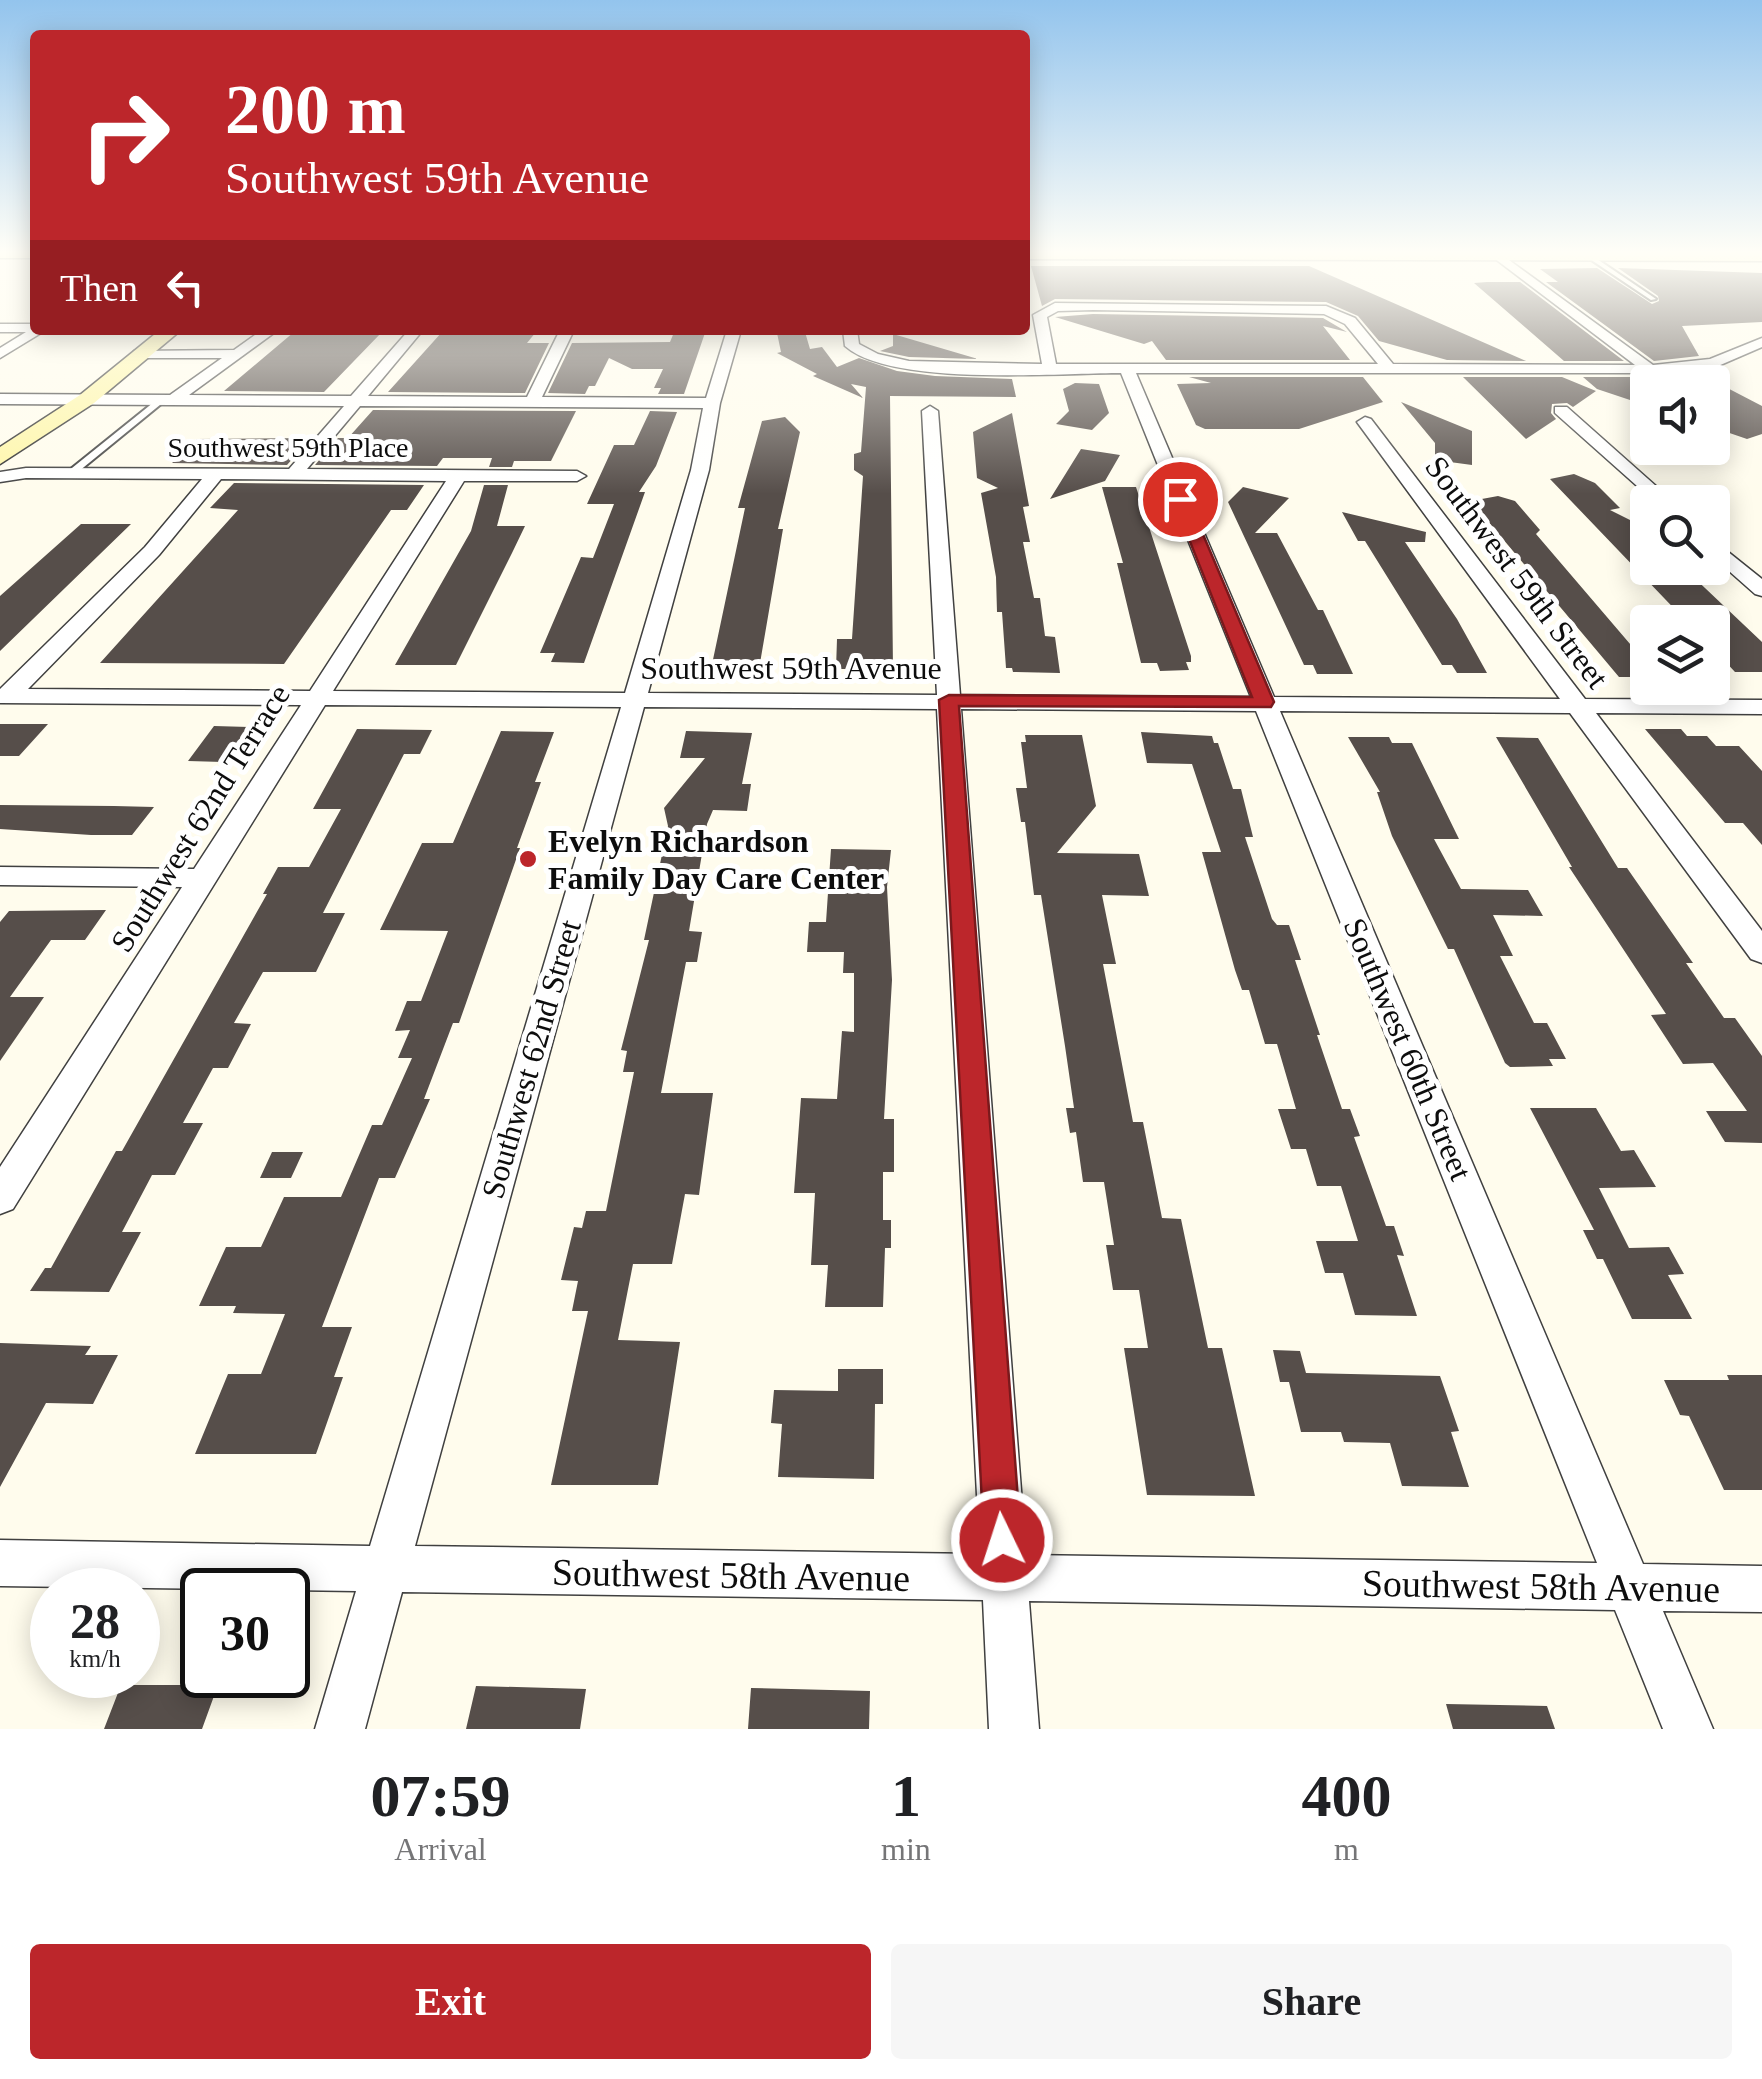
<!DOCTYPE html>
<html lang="en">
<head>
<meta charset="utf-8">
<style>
	:root { --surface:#fff; --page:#f6f6f6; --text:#202124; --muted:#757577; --accent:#bc262b }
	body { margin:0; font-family:Georgia,serif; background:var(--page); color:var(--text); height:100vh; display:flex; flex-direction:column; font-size:38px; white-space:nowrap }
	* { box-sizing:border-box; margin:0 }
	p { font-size:32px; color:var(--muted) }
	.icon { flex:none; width:55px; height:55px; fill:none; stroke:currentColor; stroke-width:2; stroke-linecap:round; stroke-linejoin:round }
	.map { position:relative; height:1729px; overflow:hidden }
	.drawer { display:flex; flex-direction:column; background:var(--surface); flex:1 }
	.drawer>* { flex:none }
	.banner { position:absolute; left:30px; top:30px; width:1000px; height:305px; border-radius:10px; box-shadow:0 5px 25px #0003; background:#bc262b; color:#fff; overflow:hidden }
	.tools { position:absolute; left:1630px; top:365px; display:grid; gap:20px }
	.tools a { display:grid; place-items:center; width:100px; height:100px; border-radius:10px; background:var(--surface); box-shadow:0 5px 25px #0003; font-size:50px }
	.speed { position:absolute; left:30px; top:1568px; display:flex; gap:20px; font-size:50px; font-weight:700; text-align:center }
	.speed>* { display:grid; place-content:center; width:130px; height:130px; border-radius:50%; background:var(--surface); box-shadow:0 5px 25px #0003; line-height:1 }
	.speed small { font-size:25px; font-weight:400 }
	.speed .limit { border:5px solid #111; border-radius:15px; background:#fff; color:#111 }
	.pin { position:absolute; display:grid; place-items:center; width:85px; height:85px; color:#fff; margin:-42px; border:5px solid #fff; border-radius:50%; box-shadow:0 2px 10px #0007 }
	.me { position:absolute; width:110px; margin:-55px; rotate:356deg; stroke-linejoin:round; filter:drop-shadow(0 0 8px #0008) }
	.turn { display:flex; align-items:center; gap:35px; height:210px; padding:0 30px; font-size:45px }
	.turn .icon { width:130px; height:130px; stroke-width:2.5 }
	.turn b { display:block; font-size:70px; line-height:85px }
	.then { display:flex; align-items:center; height:95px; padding:0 30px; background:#0003; gap:20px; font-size:38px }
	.eta { display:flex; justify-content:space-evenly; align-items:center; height:170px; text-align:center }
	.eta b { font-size:60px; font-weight:700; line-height:70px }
	.primary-button { display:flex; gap:20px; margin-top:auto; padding:20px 30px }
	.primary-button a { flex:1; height:115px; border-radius:10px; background:var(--accent); color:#fff; font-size:40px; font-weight:700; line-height:115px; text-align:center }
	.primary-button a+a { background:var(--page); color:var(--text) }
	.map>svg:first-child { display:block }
	.building { fill:#564e4a }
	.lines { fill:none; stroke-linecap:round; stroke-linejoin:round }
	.lane-casing { stroke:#404040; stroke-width:4 }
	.street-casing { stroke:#404040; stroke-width:3 }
	.secondary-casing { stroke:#2f2f2f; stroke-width:3 }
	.lane { fill:#fff; fill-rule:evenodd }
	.street { fill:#fff; fill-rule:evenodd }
	.secondary { fill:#fef6a9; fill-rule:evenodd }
	.route { fill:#bc262b; stroke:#7a191c; stroke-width:2.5 }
	.poi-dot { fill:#bc262b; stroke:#fff; stroke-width:4 }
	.labels { text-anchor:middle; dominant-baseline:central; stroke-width:10; stroke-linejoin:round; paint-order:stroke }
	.far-street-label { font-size:28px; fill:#0d0d0d; stroke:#fff }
	.street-label { font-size:32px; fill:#0d0d0d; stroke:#fff }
	.poi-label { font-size:32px; font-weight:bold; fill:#0d0d0d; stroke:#fff; text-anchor:start }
	.near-street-label { font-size:38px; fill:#0d0d0d; stroke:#fff }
</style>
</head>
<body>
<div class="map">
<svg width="1762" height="1729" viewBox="0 0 1762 1729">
	<rect width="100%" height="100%" fill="#fffced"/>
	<path class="building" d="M1031,266H1309L1526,361L1447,360L1379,341L1358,316L1326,302L1055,299L1042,306Z
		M1597,268L1652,304L1659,301L1658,296L1618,268L1762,273V322L1682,326L1699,356L1654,361L1546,282H1558L1540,269Z
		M1487,282H1520L1624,361H1564L1474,283Z
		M1093,314L1323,318L1347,332L1323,326L1350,360H1166L1152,341L1144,344L1055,317Z
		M675,330H706L684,394H658L661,388H654L663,369H632L609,358L595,386H589L585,394L548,393L572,343L670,342Z
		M294,332H382L324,392L224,391Z
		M442,332H536L527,343H549L525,393L388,392Z
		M805,332L810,349L822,347L837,367L859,358L897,371L935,376L1012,379L1016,397L890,396L893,669H836L837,639H852L863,476L854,470V454L861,452L866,387L851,384L863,398L813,376L817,374L777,353L781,352L777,333Z
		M893,334L978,359L909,357L880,351L893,346Z
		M1707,371L1712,380L1762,406V434L1747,439L1712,427V382H1648V406L1597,389L1583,377H1660Z
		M1189,377H1363L1383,402L1299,429H1205L1196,425L1177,384L1211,383Z
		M1463,377H1562L1596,391L1573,407L1567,403L1552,404L1551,413L1556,419L1526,439Z
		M1075,383L1099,384L1109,413L1092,430L1056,424L1069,411L1063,389Z
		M1401,402L1472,431V465L1435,460V443Z
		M373,410L576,411L551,461H514L512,467H489L492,458H443L437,466L315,465L338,438H348Z
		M650,411L677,412L656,466L639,492H645L584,663L551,662L555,653H540L581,557L593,558L614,504H587L614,445H634Z
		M1012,413L1029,506L1023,507L1030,542H1023L1034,598H1040L1045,636L1055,637L1060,673L1013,672L1012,668H1006L1002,612H997L996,577L981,493L998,488L977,478L973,432Z
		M785,417L800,432L778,529H783L759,669H711L745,508H738L762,421Z
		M311,438L287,465L172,463L197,439Z
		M1081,449L1120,455L1105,481L1050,499Z
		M1574,474L1595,483L1620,508L1610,510L1648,529V568L1686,570L1762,642V672H1735L1721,657L1712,656V622H1687L1550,479Z
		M234,483L424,485L407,510H391L284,664L100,663L238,510L210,508Z
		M484,485H508L497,526H525L512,553L456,665H395L471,531Z
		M1102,487H1136L1191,656V662H1186L1189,670L1160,671L1157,663H1141L1117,563H1123Z
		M1243,487L1289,498L1255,533H1277L1318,610H1323L1353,674H1317L1313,665H1304L1228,502Z
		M1498,496L1515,501L1540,530L1536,534L1648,665V677H1619L1471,501Z
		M1342,512L1426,532L1425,542H1405L1457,619L1487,673H1457L1452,665H1442L1365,541H1358Z
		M81,524H131L0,651V596Z
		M0,724H48L19,756H0Z
		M214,726L249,727L223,762L188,761Z
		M357,729L432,730L420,754H404L323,913H345L316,972H263L234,1023L251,1024L228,1068H213L183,1123H203L175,1175H152L122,1232H141L109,1292L30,1291L45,1268H51L116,1151H122L267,894H263L278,867H309L341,809H313Z
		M1645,729H1681L1687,736H1707L1716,746H1739L1762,771V845L1743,823H1725Z
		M501,731L554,732L535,782H541L517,848H520L465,1006L459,1023H453L424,1099H430L395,1178H379L322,1327H352L334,1377H343L316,1454H195L228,1374H261L285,1314L233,1313L236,1306H199L226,1247H261L284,1197H341L372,1125H382L412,1058H398L410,1030L395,1031L407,1001H421L448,931L380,930L422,843H453Z
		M686,731L752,733L742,784H751L747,811L713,810L707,824L689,931L702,932L697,962H686L661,1093H713L699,1195L685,1194L672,1264H633L618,1340L680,1342L658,1485H551L588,1311H572L578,1281L561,1280L574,1227L582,1228L586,1211H606L634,1072H623L627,1051L621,1050L649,940H644L668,826L664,808L705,758H680Z
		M1141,732L1212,736L1214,743H1218L1233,789H1241L1253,837H1245L1272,919L1277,925H1289L1301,960H1295L1320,1035H1317L1342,1109H1350L1360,1136L1354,1137L1386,1226H1394L1404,1256L1397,1255L1417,1316L1355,1315L1343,1273H1325L1316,1241H1358L1341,1186H1317L1306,1149H1291L1278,1109H1296L1277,1044H1265L1249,990H1242L1235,970L1202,852H1221L1192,764L1147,763Z
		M1025,735H1082L1096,806L1057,853L1139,854L1149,896L1102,895L1116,964H1103L1133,1122H1143L1162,1218L1181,1219L1208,1348H1222L1255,1496L1147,1495L1124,1348H1148L1139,1290H1113L1106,1245H1114L1104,1182H1083L1076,1132L1070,1133L1066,1108H1074L1065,1046L1041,895H1034L1025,822H1021L1016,788H1027L1021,742H1026Z
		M1348,737H1389L1392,743H1412L1459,839H1434L1461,889L1528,890L1543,916L1493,915L1513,956H1500L1534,1023H1547L1566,1059H1549L1553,1066L1510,1067L1505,1063L1454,949H1448L1392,836L1377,792H1380Z
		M1496,737L1538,738L1618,868H1627L1693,963H1686L1724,1018H1735L1762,1056V1143L1725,1142L1706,1111H1747L1713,1063L1683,1064L1651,1015L1666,1014L1569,867H1572Z
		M0,805L114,806L154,807L132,835H91L0,829Z
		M831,849L891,850L887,887L892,980L884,1119H894V1172H883V1220H891V1248H885L883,1307H825L828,1265H811L815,1193H794L801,1098L837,1099L842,1031L854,1032V973H843L844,952H807L809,922H826Z
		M106,910L85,940H51L10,997H44L0,1061V922L9,911Z
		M1530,1108H1596L1621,1151L1634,1150L1656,1187L1599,1188L1629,1248L1669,1247L1684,1274L1668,1275L1692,1319H1632L1603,1259H1597L1583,1230H1594Z
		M272,1152H303L291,1178H260Z
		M0,1343L91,1346L85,1355H118L93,1404L46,1403L0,1487Z
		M1273,1350L1300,1351L1306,1373L1440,1376L1459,1431L1451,1432L1469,1487L1402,1486L1390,1443L1344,1442L1341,1432H1301L1289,1382H1280Z
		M838,1369H883V1404H875L874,1479L778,1477L782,1424L771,1423L774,1390L838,1391Z
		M1727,1375H1762V1490H1724L1689,1416L1680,1415L1664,1380H1729Z
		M121,1685H218L202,1729H104Z
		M476,1686L586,1689L580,1729H466Z
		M751,1688L870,1691L869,1729H748Z
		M1446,1704L1547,1706L1555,1729H1453Z"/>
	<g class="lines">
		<g class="lane-casing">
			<path id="lane" d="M1589,254L1591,255L1656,299L1651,300L1587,257Z
				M159,398L166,400L73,476H67V472Z"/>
		</g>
		<g class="street-casing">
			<path id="street" d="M1498,252L1653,365L1710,359L1762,338V347L1718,366L1660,373H1136L1274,697L1560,699L1357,422L1365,417L1371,419L1585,699L1762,700V714L1596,713L1762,931V963L1751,959L1570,713L1280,711L1643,1564L1762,1566V1612L1663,1611L1713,1729H1663L1615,1610L1029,1601L1039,1729H989L983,1600L402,1592L365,1729H315L356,1591L0,1586V1540L370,1546L621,707L325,705L13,1209L0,1214V1167L182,887L0,885V867L194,869L301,705L0,703V689L145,547L202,479L26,478L0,482V472L26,468L289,469L344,406L0,404V394L170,395L222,358H139L134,357V351L234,350L262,330H278L189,395L351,396L409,330H423L368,396L527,397L560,330H574L542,397L706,398L727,330H741L720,403L709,470L648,693L937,695L922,411L930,406L938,411L960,695L1251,697L1121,373C1058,373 890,387 845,346L843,330H857L859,344L878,354L909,361L1042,364L1033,315L1055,303L1326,306L1355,318L1393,364L1635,365L1494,258ZM1093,310L1324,314L1345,324L1378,364H1056L1047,317L1058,311ZM360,406L703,408L691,470L625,693L333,691L464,481H577L586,476L577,471L307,469ZM221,479L446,481L310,691L28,689L159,555ZM644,707L937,709L980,1554L415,1546ZM961,709L1256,711L1597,1563L1026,1555Z
				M0,324H35V330H46L0,358V348L26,332H0Z
				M1555,407H1567L1674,502H1655L1555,413Z
				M1712,539L1762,579V596L1755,594L1712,556Z"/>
		</g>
		<g class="secondary-casing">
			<path id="secondary" d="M0,252H35V258H0Z
				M1025,252H1762V261L1025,259Z
				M160,330H181L94,403L0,464V447L80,395Z"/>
		</g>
		<use href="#lane" class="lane"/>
		<use href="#street" class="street"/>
		<use href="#secondary" class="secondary"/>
	</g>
	<linearGradient id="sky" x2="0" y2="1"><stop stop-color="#93c4ed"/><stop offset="0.51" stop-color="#fffef7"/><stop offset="1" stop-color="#fffef7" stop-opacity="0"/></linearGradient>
	<rect width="1762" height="494" fill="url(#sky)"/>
	<path class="route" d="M1175,496L1188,499L1274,702L1271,707L959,706L1021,1540L1015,1554L1002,1559L989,1554L984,1540L939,700L949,695L1252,697L1173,499Z"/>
	<circle class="poi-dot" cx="528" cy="859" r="10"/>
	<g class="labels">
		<g class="far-street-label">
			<text x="288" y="447">Southwest 59th Place</text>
		</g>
		<g class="street-label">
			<text transform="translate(1517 572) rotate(53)">Southwest 59th Street</text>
			<text x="791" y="668">Southwest 59th Avenue</text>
			<text transform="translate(200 818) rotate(-58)">Southwest 62nd Terrace</text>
			<text transform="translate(1408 1049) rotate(67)">Southwest 60th Street</text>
			<text transform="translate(531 1059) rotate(-74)">Southwest 62nd Street</text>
		</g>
		<g class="poi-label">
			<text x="548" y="841">Evelyn Richardson<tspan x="548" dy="37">Family Day Care Center</tspan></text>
		</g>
		<g class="near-street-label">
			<text transform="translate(731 1575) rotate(1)">Southwest 58th Avenue</text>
			<text transform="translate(1541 1586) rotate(1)">Southwest 58th Avenue</text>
		</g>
	</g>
</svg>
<div class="tools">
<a><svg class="icon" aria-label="sound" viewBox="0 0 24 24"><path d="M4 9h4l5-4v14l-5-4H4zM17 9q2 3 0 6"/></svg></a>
<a><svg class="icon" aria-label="search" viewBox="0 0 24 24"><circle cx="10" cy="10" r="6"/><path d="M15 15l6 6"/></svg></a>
<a><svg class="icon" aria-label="layers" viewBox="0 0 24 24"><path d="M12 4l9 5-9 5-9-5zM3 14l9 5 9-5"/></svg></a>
</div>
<div class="speed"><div>28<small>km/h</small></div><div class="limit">30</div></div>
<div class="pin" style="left:1180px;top:499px;background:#d93025"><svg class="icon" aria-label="arrive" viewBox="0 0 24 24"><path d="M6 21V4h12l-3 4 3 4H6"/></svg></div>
<svg class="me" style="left:1002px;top:1540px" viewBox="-20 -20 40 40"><circle r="17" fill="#bc262b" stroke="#fff" stroke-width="3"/><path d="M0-11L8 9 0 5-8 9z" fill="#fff"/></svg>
<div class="banner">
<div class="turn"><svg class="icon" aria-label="right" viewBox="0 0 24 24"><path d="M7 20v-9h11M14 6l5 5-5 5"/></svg><div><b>200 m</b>Southwest 59th Avenue</div></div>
<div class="then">Then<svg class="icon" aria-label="left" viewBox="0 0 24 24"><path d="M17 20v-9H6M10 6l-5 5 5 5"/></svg></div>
</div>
</div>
<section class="drawer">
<div class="eta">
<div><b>07:59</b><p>Arrival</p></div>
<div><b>1</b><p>min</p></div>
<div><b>400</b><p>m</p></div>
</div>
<div class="primary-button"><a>Exit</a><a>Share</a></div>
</section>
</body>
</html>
